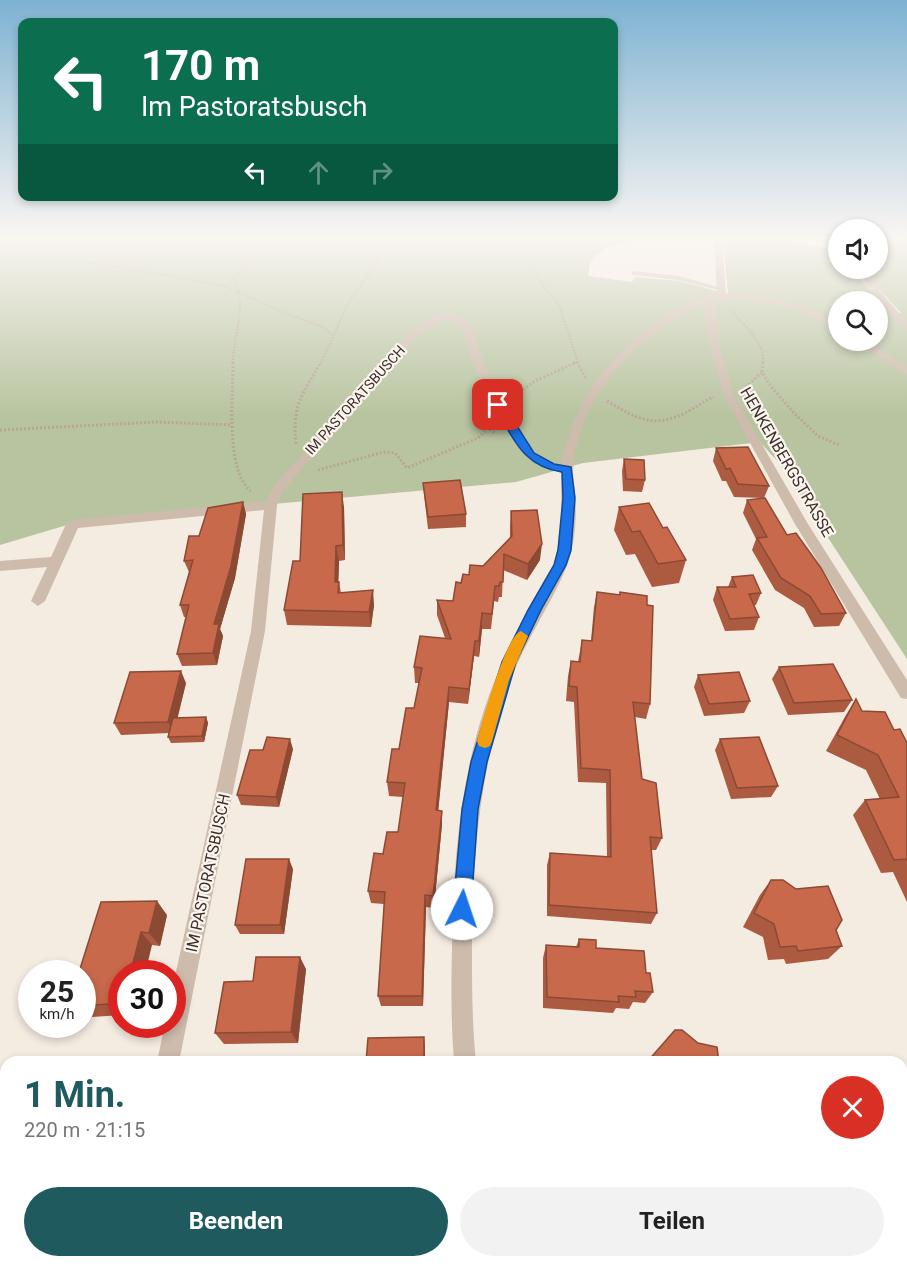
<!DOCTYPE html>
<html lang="de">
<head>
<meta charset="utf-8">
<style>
	:root { --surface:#fff; --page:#f2f2f2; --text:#222; --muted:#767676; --accent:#1f5a5e }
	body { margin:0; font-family:Roboto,sans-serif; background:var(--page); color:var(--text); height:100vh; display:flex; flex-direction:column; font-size:22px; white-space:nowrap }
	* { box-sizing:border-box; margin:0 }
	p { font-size:20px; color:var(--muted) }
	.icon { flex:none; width:33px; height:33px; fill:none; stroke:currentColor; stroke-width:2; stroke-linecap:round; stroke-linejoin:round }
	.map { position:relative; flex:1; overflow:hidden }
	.drawer { position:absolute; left:0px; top:1056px; width:908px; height:212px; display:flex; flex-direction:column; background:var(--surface); border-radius:18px 18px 0 0; box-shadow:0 3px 9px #0003 }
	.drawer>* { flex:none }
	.banner { position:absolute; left:18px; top:18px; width:600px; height:183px; border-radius:12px; box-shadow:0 3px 9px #0003; background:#0b6e4f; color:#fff; overflow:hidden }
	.buttons { position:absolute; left:828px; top:219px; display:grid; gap:12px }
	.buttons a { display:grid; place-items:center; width:60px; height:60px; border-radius:50%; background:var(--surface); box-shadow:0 3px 9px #0003; font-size:30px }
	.speed { position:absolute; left:18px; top:960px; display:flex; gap:12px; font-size:30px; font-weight:700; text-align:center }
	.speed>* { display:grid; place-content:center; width:78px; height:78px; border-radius:50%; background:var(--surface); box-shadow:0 3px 9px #0003; line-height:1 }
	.speed small { font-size:15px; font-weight:400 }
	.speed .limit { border:9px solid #d22; background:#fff; color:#111 }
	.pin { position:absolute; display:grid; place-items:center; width:51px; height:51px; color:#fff; margin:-26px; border-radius:12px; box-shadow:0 3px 9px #0006 }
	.me { position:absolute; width:66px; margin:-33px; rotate:4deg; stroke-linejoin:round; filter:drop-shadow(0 0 4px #0008) }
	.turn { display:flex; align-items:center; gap:21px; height:126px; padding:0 24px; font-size:27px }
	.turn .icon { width:78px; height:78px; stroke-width:2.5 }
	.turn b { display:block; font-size:42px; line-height:51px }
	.lanes { display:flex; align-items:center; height:57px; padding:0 24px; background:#0003; justify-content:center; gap:30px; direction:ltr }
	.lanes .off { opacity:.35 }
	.round { display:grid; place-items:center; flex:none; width:63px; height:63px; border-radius:32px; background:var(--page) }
	.overview { display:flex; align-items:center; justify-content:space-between; height:102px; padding:0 24px }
	h1 { font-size:36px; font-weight:700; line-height:45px; color:var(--accent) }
	.action { display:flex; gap:12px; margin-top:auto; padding:12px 24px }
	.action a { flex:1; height:69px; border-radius:36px; background:var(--accent); color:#fff; font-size:24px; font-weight:700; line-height:69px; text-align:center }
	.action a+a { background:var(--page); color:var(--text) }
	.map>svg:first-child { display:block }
	.green { fill:#b8c4a0; fill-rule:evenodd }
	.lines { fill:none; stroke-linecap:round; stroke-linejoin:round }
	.path-far1 { stroke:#b9a596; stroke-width:2; stroke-dasharray:1.5 1.5; stroke-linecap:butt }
	.path { stroke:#b9a596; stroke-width:3; stroke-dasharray:2 2; stroke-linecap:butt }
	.service { fill:#cdbbac; fill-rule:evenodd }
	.minor { fill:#cdbbac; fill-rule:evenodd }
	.wall { fill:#ac5a40 }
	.shaded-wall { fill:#8c4a34 }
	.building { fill:#c8694b; stroke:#8c4a34; stroke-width:1.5 }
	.route { fill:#1a73e8; stroke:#114b97; stroke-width:1.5 }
	.slow { fill:#f59e0b }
	.labels { text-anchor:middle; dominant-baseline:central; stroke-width:4.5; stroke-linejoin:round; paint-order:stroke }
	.far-street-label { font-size:14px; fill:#3b302b; stroke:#fbf5ee }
	.street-label { font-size:16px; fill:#3b302b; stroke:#fbf5ee }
</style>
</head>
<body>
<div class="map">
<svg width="907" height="1267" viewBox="0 0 907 1267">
	<rect width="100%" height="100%" fill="#f4ebe1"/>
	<path class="green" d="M0,238H635L605,248L590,261L588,276L632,282L635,277L679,281L728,294L723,238H781L833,250L838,256V268L851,269L893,313H901L860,269L878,268V238H907V659L780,464L760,442L583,463L516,482L77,522L0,545ZM838,302H878V340H838Z"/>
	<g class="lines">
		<path class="path-far1" d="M518,238L539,280L559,305L578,363
			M0,247L222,285L287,314L323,327L332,335
			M732,311C743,325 766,344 763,363
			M233,363C233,335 248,307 234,280L266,238
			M321,363L349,302L372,271L384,243L390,238
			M574,363L577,362"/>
		<path class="path" d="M233,362C233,394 225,472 251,491
			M577,362L586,379
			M763,362L762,372L769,384L793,412L818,436L839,445
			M743,390L762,372
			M510,399L535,381L577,362
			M607,401C636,418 652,429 685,413C695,408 704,401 714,397
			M0,430L157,422L232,425
			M296,444C292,403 302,396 321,362
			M318,470L384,452L395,453L407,468L478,438L488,428L495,433"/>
		<path class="service" d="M827,238H834L838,244V250L836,249Z
			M853,268H860L907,322V329H904Z
			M632,271L678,276L726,289L722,291L678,280L635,275H632Z"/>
		<path class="minor" d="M714,238H722L726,295C766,295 804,303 838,323V330C826,326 816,318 804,313C775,301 743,298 712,302L716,309L719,342L734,396L808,524L907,680V699L901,698L795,524L724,396L709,342L704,304C687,309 674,318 661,328C615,363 576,411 573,471C573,479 575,486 575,494C577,516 575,545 567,566C551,605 525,640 511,680C480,766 472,857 472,948C472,986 472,1024 476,1062H454C451,1024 451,986 452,948C453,869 459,787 484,710C494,680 506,651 522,623C532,603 547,583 554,563C563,533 561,503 561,473L529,460L513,441L487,395L469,352L462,329L452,320H440L418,336L283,491L277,505L265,631L179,1062H157L165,1024H172V990L251,631L264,510L78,528L45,601L38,606L31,601L47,567L0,571V561L51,557L66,524L73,520L266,501L273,487L410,332C426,318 449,303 467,321C476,330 476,344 481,355C497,395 516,452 561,465C572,407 604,361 651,326C672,311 691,299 717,296Z
			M854,340H867L907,367V375Z
			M113,1262H139L138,1267H112Z
			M476,1262H502L503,1267H477Z"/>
	</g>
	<path class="wall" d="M716,448L769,486L764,498L734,497L726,481H722L713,461Z
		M624,459L645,480L642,492L623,491L622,471Z
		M423,483L466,514V527L428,529L424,495Z
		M747,500L787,535L846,613L839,626L814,627L804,608L775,590L752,550L756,539L743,513Z
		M243,502L246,514L235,578L220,629L223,636L217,665L182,666L177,654L186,617H184L180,605L189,572L184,561L199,536Z
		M344,507L345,560L339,561L338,582H339L341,593L374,605L371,627L287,625L284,610L300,561Z
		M619,507L663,528L686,560L679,583L652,587L635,554L626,555L614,530Z
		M511,511L540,560L527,580L503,570L502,597H499L498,602L494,601L491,629H482L479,657L474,656L468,704L449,702L438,810L442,811V824L434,908L426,907L423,1006H381L378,996L384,904L371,903L368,891L383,854L398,832L403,797L389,796L387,782L414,708L419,683H415L414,667L445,638L437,615V600L453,601L461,583L469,575L483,566L510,538V526Z
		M732,577L761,593L756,605H754L759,617L754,630L725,631L713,600L717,587H728Z
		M597,592L619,595L620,592L650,704L646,719L635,717L642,779L662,838L656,850H651L657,913L651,924L547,916V865L550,853L607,857L606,783L578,782L574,702L566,701L568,676L571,661L578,662L582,640L591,641L594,607Z
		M779,667L852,700L844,712L788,715L772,679Z
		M698,675L750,701L744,713L704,716L694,687Z
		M186,683L177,718L206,717L208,723L204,742L171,743L168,737L169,733L121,735L114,723Z
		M856,699L862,711L894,730L907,743V902L893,872L881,873L853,815L865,800L880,799L866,770L826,751L846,715Z
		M720,739L778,786L771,797L731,799L715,750Z
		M293,749L279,807L241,805L237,795Z
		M293,869L284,934H240L235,925Z
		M771,880L836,930L842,946L828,959L786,964L784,959L768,960L763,937L743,927L760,895Z
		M167,915L160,946L152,945L122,974V1015L92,1017L82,1019V974L79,972Z
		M579,939L646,973L653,992L645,1003L633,1002L629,1009L616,1008L613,1013L543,1008V958L546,945L576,947Z
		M306,969L298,1043L224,1044L215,1033L253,981Z
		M6,1147V1185H2L0,1184V1148Z
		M649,1262H743L744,1264L766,1267H650Z"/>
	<path class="shaded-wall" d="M342,492L344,507L345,560L343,545Z
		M243,502L246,514L235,578L220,629L223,636L217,665L213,653L214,624Z
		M542,544L540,560L527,580L528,564Z
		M336,546L339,561L338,597L335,582Z
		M373,590L374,605L371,627L369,612Z
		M482,613V629L479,657V641Z
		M475,641L474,656L468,704L469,689Z
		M181,671L186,683L174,733L168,722Z
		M449,687V702L437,824L436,810Z
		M206,717L208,723L204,742L202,736Z
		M290,739L293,749L279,807L276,797Z
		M442,811V824L434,908L433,896Z
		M289,859L293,869L284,934L280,925Z
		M425,895L426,907L423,1006L422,996Z
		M157,901L167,915L160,946L149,933Z
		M141,932L152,945L145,974H130Z
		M300,957L306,969L298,1043L291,1032Z
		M82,1009L92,1017L82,1019Z
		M424,1037L425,1047V1062H424Z
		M34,1262H53L52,1267H32Z"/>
	<path class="building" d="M748,447L769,486L738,484L730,468L726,469L716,448Z
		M624,459L644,460L645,480L626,479Z
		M460,480L466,514L428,517L423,483Z
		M342,492L343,545L336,546L335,582H339L338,593L373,590L369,612L284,610L293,561H300L303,494Z
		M765,498L787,535L796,533L821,568L846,613L821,614L810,596L781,578L757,538L767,537L747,500Z
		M243,502L231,566L214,624H219L213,653L177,654L189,605H180L193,560L184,561L189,536H199L208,508Z
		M649,503L663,528L667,527L686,560L658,564L640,531L632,532L619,507Z
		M537,510L542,544L528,564L504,554L503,582H500L499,586H495L492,614L482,613L479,641H475L469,689L449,687L436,810L442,811L433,896L425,895L422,996H378L385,892L368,891L374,853L383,854L387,832H398L405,783L387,782L392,749H399L406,708H414L422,668L414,667L420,636L451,639L437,600L453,601L456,582L461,583L463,574L469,575L470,565L483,566L512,536L511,511Z
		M753,575L761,593L749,594L759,617L730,619L717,587H736L732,577Z
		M597,592L620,595V592L647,596V605L653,606L650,704L633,702L642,779L656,783L662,838L650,837L657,913L549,905L550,853L611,857L610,770L581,768L577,687L569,686L571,661L580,662L582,640L592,641Z
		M833,664L852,700L794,703L779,667Z
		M181,671L168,722L114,723L130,672Z
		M739,672L750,701L709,704L698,675Z
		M856,699L862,711L885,712L894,730L900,729L907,743V860L906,859L894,860L865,800L899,797L878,755L837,735Z
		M206,717L202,736L168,737L173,718Z
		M267,737L290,739L276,797L237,795L250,750H263Z
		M759,737L778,786L737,788L720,739Z
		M246,859H289L280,925H235Z
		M771,880H783L796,889L828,886L842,920L836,930L842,946L798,951L796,946L780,947L774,924L754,913Z
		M157,901L149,933L141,932L130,974H122V1003L82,1006V974H68L79,972L101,902Z
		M579,939L596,940V948L644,951L646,973H650L653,992L635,991L636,997L618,996L619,1002L547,997L546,945L579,947Z
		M256,957H300L291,1032L215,1033L224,982L253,981Z
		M675,1030H682L698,1043L717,1047L719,1062H647Z
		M424,1037V1062H366L368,1038Z
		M6,1147V1179L0,1180V1148Z
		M0,1234H6V1262H34L32,1267H0Z
		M361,1262H449V1267H361Z
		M659,1262H743L744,1264L766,1267H659Z"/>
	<linearGradient id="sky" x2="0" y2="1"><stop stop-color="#7eb2d2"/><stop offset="0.57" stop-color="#faf6f2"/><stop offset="1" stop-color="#faf6f2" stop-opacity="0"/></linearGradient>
	<rect width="907" height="416" fill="url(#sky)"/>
	<path class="route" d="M495,402H502L534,453L554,464L571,467L575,498L571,550L566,565L541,610L516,662L487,762L478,809L471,909L468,915L462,918L456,915L453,909L462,809L471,762L502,662L528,610L554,565L558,550L563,498L562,472C521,466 513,436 493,405Z"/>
	<path class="slow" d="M521,631L528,636L509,680L492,741L490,746L485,748L479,746L477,741C482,723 506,635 521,631Z"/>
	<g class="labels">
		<g class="far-street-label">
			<text transform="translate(355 400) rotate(-48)">IM PASTORATSBUSCH</text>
		</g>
		<g class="street-label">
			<text transform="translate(787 462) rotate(60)">HENKENBERGSTRASSE</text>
			<text transform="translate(208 873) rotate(-78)">IM PASTORATSBUSCH</text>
		</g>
	</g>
</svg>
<div class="buttons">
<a><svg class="icon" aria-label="sound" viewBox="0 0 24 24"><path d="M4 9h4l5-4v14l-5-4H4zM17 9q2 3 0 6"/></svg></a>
<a><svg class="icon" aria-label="search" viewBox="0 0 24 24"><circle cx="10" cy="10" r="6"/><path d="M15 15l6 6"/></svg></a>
</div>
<div class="speed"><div>25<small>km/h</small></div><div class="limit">30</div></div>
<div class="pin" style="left:498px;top:405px;background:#d93025"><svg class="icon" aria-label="arrive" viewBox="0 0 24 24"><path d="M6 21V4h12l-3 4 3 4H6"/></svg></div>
<svg class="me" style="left:462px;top:909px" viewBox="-20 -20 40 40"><circle r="19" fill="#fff"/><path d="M0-13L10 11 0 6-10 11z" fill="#1a73e8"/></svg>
<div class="banner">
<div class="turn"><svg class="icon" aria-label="left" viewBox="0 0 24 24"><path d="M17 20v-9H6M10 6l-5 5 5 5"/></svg><div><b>170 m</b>Im Pastoratsbusch</div></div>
<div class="lanes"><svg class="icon" aria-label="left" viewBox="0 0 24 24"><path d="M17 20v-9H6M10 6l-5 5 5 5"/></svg><svg class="icon off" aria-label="ahead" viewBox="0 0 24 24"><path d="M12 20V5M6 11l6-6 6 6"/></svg><svg class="icon off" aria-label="right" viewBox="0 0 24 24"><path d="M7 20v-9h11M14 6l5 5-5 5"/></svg></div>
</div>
<section class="drawer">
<div class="overview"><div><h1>1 Min.</h1><p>220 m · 21:15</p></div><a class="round" style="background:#d93025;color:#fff"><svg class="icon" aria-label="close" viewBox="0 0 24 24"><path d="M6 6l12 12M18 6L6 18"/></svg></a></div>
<div class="action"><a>Beenden</a><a>Teilen</a></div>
</section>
</div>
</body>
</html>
